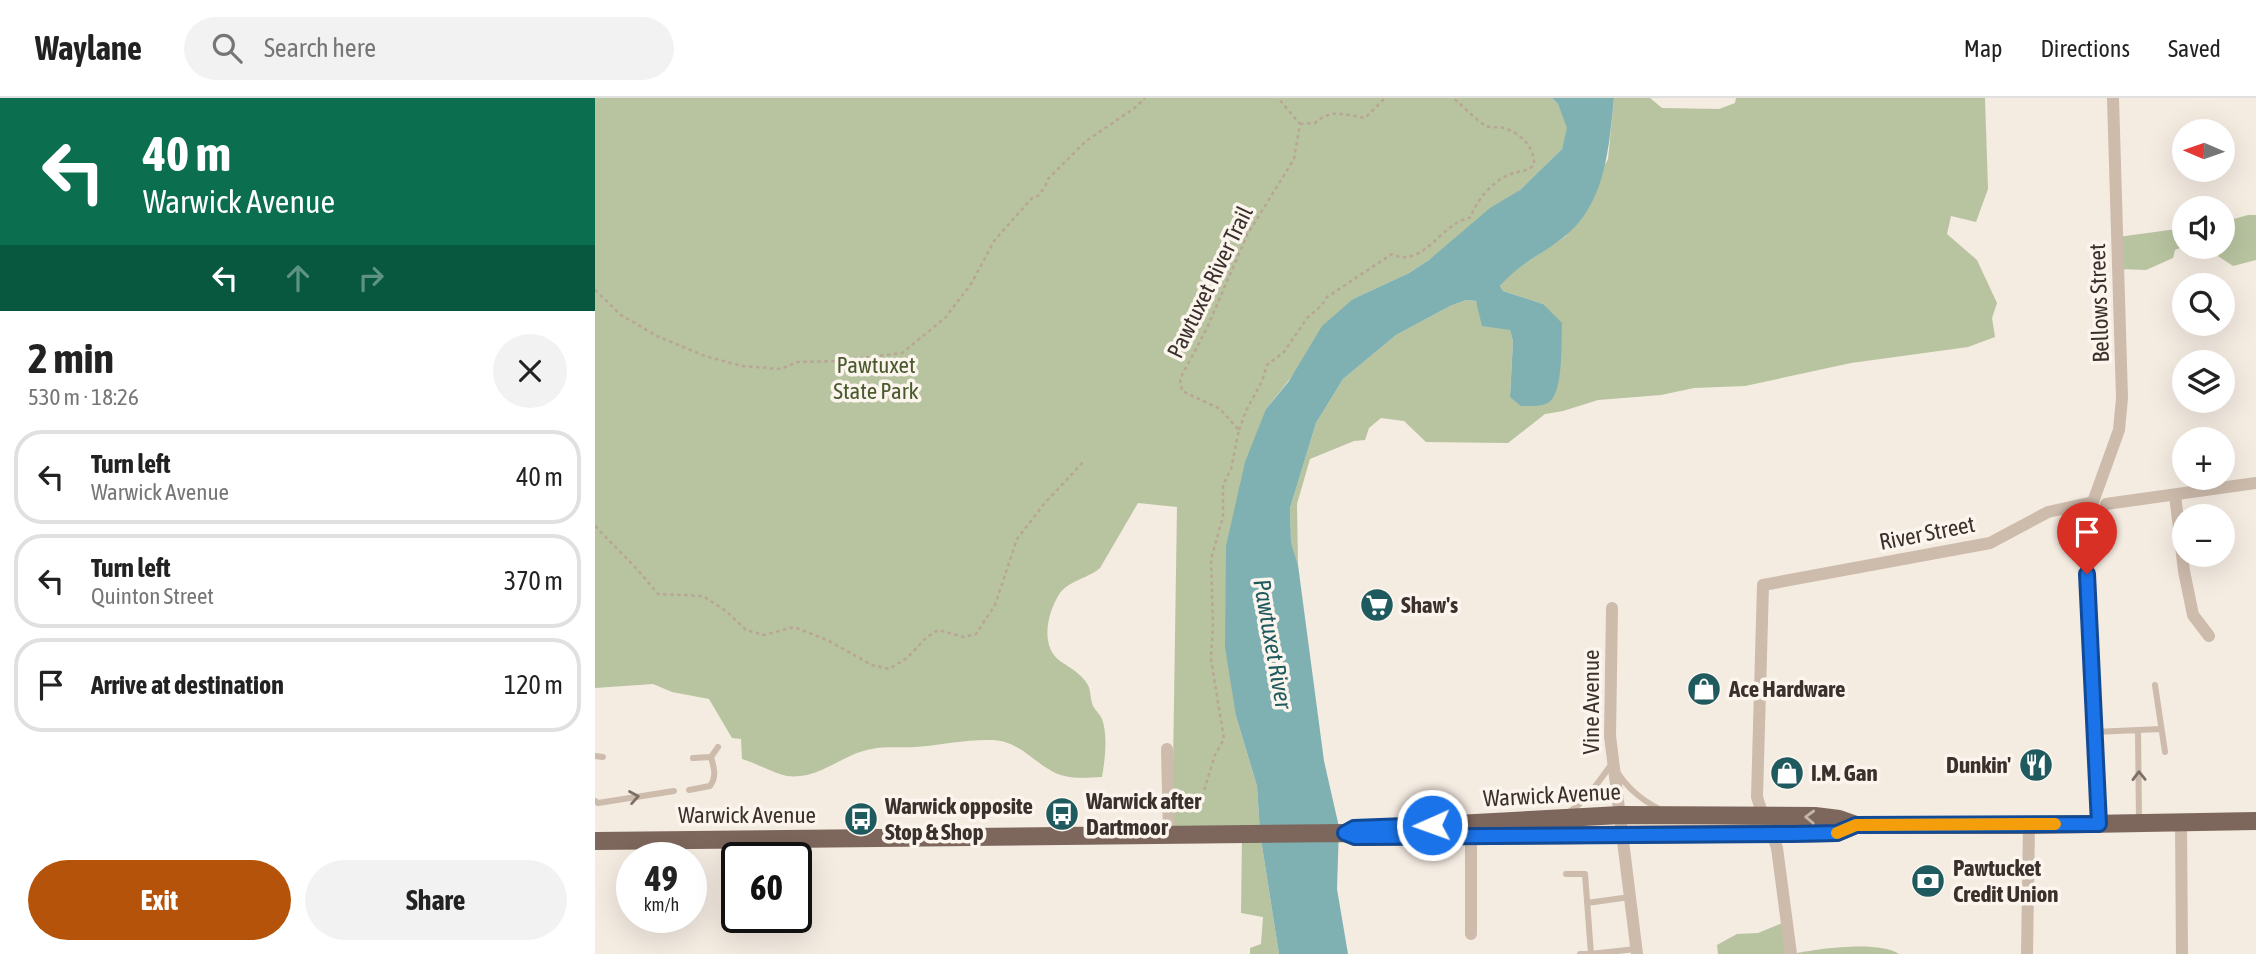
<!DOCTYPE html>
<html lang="en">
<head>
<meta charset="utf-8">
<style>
	:root { --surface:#fff; --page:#f2f2f2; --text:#222; --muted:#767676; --line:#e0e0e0; --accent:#b45309 }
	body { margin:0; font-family:"Asap Condensed",sans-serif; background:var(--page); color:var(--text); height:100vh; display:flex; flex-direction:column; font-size:26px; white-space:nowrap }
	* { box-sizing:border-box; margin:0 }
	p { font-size:23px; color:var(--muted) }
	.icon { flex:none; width:38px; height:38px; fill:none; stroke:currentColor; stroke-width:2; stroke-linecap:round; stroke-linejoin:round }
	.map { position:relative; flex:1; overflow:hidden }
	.drawer { display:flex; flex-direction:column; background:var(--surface); width:595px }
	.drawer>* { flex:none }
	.banner { background:#0b6e4f; color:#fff; overflow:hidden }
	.needle { width:46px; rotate:272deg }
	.tools { position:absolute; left:1577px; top:21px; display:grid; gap:14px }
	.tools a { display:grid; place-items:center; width:63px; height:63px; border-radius:50%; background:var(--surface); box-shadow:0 7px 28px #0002; font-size:35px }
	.speed { position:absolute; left:21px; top:744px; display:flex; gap:14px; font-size:35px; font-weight:700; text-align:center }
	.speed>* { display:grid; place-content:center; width:91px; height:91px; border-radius:50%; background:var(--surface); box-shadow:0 7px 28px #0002; line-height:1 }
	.speed small { font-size:18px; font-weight:400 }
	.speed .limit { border:4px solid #111; border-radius:10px; background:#fff; color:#111 }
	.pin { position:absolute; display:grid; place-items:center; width:60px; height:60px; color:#fff; margin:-72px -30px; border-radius:50% 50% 50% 0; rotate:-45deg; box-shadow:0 0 7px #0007 }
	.pin .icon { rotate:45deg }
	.me { position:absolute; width:77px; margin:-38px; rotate:268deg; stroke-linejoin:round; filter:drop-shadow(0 0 5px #0008) }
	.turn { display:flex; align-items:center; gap:24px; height:147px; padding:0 28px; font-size:32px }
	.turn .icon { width:91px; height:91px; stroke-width:2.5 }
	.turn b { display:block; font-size:49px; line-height:60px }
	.lanes { display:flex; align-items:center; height:66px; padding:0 28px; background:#0003; justify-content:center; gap:35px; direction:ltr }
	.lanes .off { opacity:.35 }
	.round { display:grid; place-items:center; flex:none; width:74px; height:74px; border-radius:37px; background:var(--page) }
	.head { display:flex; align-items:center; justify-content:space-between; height:119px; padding:0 28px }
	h1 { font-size:42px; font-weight:700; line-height:52px }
	.button { display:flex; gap:14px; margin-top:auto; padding:14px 28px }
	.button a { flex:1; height:80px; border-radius:42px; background:var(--accent); color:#fff; font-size:28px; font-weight:700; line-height:80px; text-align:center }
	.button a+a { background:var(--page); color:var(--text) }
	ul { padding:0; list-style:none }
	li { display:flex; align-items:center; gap:21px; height:94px; margin:0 14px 10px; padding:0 14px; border:4px solid var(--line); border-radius:28px }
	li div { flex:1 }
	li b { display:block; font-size:26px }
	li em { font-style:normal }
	header { display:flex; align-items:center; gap:42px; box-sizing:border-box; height:98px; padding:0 35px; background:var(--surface); border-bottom:2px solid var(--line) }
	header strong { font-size:33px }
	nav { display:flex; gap:38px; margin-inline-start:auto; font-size:24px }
	.search { width:490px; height:63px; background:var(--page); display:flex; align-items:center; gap:18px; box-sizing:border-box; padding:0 24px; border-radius:38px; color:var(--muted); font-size:26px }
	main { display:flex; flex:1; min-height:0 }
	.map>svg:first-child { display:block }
	.green { fill:#b8c4a0 }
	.water { fill:#7fb0b2 }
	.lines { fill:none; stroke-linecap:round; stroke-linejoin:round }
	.path { stroke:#b9a596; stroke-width:2.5; stroke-dasharray:3.5 3.5; stroke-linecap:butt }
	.service { stroke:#cdbbac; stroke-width:6 }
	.minor { stroke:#cdbbac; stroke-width:12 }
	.primary { stroke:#7d675c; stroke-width:18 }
	.oneway { stroke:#7d6f65 }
	.oneway2 { stroke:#c2b5ac }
	.route-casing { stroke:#114b97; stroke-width:18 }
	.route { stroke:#1a73e8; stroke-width:12 }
	.slow { stroke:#f59e0b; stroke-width:12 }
	.labels { text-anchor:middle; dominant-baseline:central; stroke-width:7; stroke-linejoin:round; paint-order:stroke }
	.street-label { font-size:23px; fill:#3b302b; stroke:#fbf5ee }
	.park-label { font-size:23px; fill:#4a5a2e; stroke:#fbf5ee }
	.poi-label { font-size:23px; font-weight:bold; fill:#3b302b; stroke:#fbf5ee; text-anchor:start }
	.water-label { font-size:24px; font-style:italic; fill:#1f5a5e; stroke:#fbf5ee }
</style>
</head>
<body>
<header>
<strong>Waylane</strong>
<div class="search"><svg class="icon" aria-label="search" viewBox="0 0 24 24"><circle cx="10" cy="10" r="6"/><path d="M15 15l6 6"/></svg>Search here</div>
<nav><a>Map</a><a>Directions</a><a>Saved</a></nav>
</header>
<main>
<section class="drawer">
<div class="banner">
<div class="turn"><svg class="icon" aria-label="left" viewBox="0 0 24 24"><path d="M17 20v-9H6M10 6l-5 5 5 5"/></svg><div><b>40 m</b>Warwick Avenue</div></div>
<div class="lanes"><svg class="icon" aria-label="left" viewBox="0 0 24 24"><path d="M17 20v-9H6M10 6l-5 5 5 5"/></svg><svg class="icon off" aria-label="ahead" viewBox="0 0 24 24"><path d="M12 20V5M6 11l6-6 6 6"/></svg><svg class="icon off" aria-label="right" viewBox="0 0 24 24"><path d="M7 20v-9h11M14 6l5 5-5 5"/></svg></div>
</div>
<div class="head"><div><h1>2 min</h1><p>530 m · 18:26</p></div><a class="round"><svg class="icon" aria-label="close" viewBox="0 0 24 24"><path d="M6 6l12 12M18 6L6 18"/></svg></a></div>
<ul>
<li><svg class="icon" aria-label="left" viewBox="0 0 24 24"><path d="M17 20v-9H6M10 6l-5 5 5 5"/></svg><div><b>Turn left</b><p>Warwick Avenue</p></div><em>40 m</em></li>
<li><svg class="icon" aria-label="left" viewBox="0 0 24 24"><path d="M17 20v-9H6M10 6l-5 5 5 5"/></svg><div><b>Turn left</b><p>Quinton Street</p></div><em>370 m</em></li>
<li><svg class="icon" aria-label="arrive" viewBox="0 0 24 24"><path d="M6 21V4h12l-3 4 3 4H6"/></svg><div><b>Arrive at destination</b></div><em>120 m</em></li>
</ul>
<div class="button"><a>Exit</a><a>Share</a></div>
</section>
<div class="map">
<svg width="1661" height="856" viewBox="0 0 1661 856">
	<rect width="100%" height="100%" fill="#f4ebe1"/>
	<path class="green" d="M0,0H957L963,6L973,30L967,51L925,92L834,162L814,175L758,201L671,311L641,618L662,688L665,735L684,856H655V850L666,846L668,819L646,815L647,736L577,734L582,409L543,405L505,470C494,480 475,482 465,495C453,513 444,547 465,563C475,570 486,575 493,587C496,593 495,601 498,608C500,612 505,616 507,621C513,638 510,661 507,679C488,680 471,682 455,672C436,661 423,644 399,642C372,641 347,647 320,649C306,650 290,648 277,651C246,656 225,682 192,678C180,676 161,665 147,661L146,641L137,640L114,601L77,594L58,586L0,590Z
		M1019,0H1055L1067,10L1124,11L1140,5L1141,0H1390L1393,91L1381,124L1356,118L1352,136L1382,162L1402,205L1397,220L1400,239L1373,249L1256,265L1150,288L1099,290L1066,297L1003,302L968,313L950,316L913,345L831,344L809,323L786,320L774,330L770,342L759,343L715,361L702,406L703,467L696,446L695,410L721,325L748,281L801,237L855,208L871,202L880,203L915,232L918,243L915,298L948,206L908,193L905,188L916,175L971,138L1013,61Z
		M1653,117H1661V162L1638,168C1622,157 1600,142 1580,152L1578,160L1551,172L1524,171L1523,139L1589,130V149H1628V124Z
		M1190,824L1197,856C1221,851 1284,842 1304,856H1123L1122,847L1142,836L1163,835Z"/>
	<path class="water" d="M957,0H1019C1014,48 1011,106 969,139C948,156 923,166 905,188L908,193L948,206L967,225C966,242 969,296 953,305C945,309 934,308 926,308L915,299L918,243L915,232L887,228L881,203L871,202L855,208L801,237L748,281L721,325L695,410L696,445L703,467L729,663L744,729L742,791L753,856H684L665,735L662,688L641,618L630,549L631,448L650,364L671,311L694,283L727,228L758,201L814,175L834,162L895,110L925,92L967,51L972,30L963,6Z"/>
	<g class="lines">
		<path class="path" d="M705,26L720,25C736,10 751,17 770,20L790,0
			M0,192L26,217L62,238L110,258L147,268L186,271L202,264L243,263L307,255L350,220L376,186L399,143L437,100L443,98L450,89L453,81L491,43L541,9L550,0
			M644,332L651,313L667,283L672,267L689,254L712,220L727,207L732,199L797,156C822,169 841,138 860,126C864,123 871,121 876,119C880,104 898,83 913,77C922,73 932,74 939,67C940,50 926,35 909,30C902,28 894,31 888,26C877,18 868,8 858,0
			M0,428L42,471L63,496L108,498L131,513L151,532L169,537L199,529L232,542L277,567L294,571L312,560L332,539L343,532L369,539L381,536L400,507L422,441L449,406L490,362
			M603,712L620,657L629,641L616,561L618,527L616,461L628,419V387L636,371L644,332L625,311L587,293L585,281L612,230L652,137L699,61L705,26L683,0"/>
		<path class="service" d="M1560,587L1570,654
			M1543,632L1544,722
			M1499,634L1566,631
			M0,658L8,659
			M116,659L123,649
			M98,660L116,659
			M1023,675C1033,691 1047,702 1064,711
			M94,692L115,688C122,678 119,670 116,659
			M0,703L3,705L79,693
			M974,714C993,702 1004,682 1017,666
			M971,776H990L996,856H985
			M992,805L1035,799
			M996,856L1041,851"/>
		<path class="minor" d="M1580,397L1589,473L1598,517L1614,538
			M1511,406L1661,385
			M1017,510L1015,638L1042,856
			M572,651L574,736
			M1168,718L1162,699L1168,487L1395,445L1453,414L1498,404
			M1586,723L1587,856
			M1504,725L1492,498V431L1498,404L1524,332L1527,300L1518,0
			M1177,735L1182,750L1196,856
			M876,738V836
			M1432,856L1434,727"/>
		<path class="primary" d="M843,727L1025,717L1220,718L1244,721L1261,727H1434L1661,723
			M0,743L750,735L760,739L1242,735L1261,727"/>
	</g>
	<defs><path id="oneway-chevron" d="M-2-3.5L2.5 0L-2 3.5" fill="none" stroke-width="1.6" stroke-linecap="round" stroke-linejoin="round" transform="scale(1.75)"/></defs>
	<g class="oneway">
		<use href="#oneway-chevron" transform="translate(1544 678) rotate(-91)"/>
		<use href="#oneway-chevron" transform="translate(39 699) rotate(-10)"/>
	</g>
	<use class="oneway2" href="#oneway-chevron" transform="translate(1215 719) rotate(-178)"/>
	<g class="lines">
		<g class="route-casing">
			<path id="route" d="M837,727L759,730L750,735L760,739L1198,736L1242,735L1261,727L1504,726L1492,476"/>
		</g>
		<use href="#route" class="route"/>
		<path class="slow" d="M1242,735L1261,727L1460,726"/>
	</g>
	<defs>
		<g id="supermarket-disc" transform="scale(1.75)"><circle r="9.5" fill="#1f5a5e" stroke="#fbf5ee"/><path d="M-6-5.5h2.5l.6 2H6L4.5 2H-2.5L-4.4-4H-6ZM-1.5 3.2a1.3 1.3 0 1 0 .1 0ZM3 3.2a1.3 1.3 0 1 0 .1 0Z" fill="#fff"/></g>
		<g id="shop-disc" transform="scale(1.75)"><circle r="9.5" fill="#1f5a5e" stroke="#fbf5ee"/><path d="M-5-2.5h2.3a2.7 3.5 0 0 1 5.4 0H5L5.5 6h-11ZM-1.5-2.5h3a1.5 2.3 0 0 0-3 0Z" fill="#fff"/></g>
		<g id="restaurant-disc" transform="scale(1.75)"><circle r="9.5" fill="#1f5a5e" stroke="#fbf5ee"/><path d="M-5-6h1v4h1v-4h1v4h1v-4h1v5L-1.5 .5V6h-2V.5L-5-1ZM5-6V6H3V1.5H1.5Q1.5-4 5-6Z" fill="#fff"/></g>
		<g id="bus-disc" transform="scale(1.75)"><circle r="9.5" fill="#1f5a5e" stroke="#fbf5ee"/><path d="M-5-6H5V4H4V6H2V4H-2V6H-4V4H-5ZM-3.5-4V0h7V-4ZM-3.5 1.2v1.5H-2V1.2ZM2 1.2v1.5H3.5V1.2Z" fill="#fff"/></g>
		<g id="bank-disc" transform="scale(1.75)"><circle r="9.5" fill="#1f5a5e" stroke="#fbf5ee"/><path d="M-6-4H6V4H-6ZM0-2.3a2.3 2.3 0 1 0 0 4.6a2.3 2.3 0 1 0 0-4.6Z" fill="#fff"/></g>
	</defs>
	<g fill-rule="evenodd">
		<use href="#supermarket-disc" x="782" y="507"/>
		<use href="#shop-disc" x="1109" y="591"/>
		<use href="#restaurant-disc" x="1441" y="667"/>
		<use href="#shop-disc" x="1192" y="675"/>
		<use href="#bus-disc" x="467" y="716"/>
		<use href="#bus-disc" x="266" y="721"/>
		<use href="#bank-disc" x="1333" y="783"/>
	</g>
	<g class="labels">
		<g class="street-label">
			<text transform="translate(615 184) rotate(-64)">Pawtuxet River Trail</text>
			<text transform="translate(1504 205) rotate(-92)">Bellows Street</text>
			<text transform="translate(1332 435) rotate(-11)">River Street</text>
			<text transform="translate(996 604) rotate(-90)">Vine Avenue</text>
			<text transform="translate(957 697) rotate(-3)">Warwick Avenue</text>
			<text x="152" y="717">Warwick Avenue</text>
		</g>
		<g class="park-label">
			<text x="281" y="267">Pawtuxet<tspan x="281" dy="26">State Park</tspan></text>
		</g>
		<g class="poi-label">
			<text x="806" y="507">Shaw's</text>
			<text x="1134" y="591">Ace Hardware</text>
			<text x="1416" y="667" text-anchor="end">Dunkin'</text>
			<text x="1216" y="675">I.M. Gan</text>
			<text x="491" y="703">Warwick after<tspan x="491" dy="26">Dartmoor</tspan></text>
			<text x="290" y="708">Warwick opposite<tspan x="290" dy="26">Stop &amp; Shop</tspan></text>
			<text x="1358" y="770">Pawtucket<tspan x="1358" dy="26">Credit Union</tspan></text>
		</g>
		<g class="water-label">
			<text transform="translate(678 546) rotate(80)">Pawtuxet River</text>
		</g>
	</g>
</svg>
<div class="tools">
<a><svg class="needle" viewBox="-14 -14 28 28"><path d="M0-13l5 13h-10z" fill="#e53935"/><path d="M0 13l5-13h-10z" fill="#767676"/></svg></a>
<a><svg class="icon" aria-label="sound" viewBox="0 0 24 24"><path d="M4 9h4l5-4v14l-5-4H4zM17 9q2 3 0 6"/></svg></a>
<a><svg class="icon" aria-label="search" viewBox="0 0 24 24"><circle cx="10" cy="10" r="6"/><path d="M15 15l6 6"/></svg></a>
<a><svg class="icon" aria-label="layers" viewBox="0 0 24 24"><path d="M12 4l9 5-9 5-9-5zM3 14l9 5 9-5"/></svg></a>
<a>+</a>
<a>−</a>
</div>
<div class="speed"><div>49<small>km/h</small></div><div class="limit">60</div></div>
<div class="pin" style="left:1492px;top:476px;background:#d93025"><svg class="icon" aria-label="arrive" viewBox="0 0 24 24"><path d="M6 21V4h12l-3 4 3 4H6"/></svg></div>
<svg class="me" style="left:837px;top:727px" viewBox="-20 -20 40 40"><circle r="17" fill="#1a73e8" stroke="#fff" stroke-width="3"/><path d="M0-11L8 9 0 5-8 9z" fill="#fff"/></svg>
</div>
</main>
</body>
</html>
